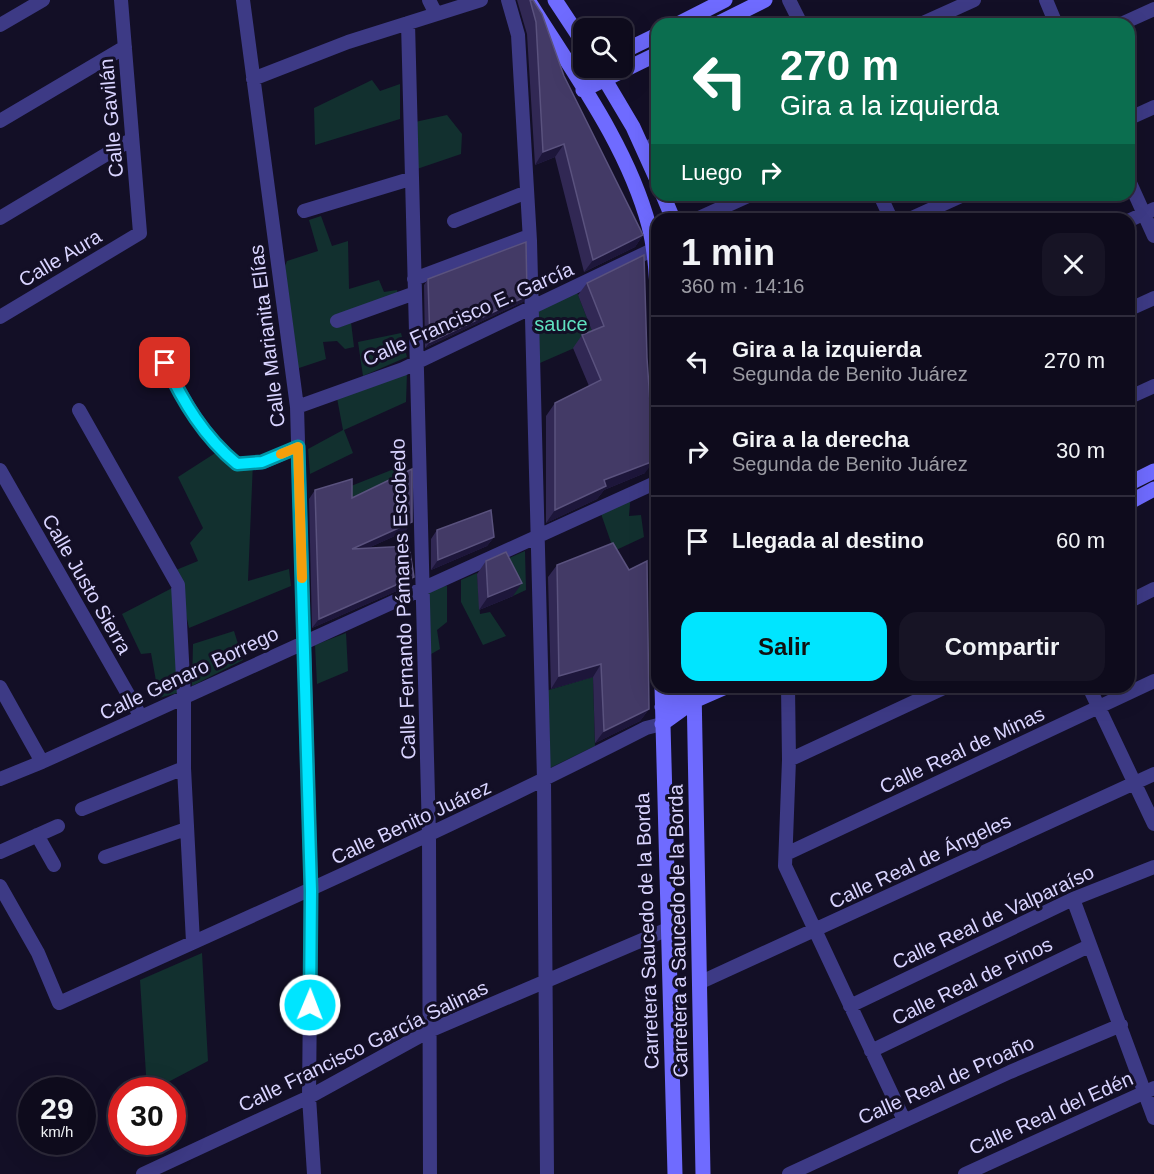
<!DOCTYPE html>
<html lang="es">
<head>
<meta charset="utf-8">
<style>
	:root { --surface:#0e0b1c; --page:#171425; --text:#f1f3f6; --muted:#9b9ba3; --line:#2e2b3b; --accent:#00e5ff }
	body { margin:0; font-family:Helvetica,sans-serif; background:var(--page); color:var(--text); height:100vh; display:flex; flex-direction:column; font-size:22px; white-space:nowrap }
	* { box-sizing:border-box; margin:0 }
	p { font-size:20px; color:var(--muted) }
	.icon { flex:none; width:33px; height:33px; fill:none; stroke:currentColor; stroke-width:2; stroke-linecap:round; stroke-linejoin:round }
	.map { position:relative; flex:1; overflow:hidden }
	.details { position:absolute; left:651px; top:213px; width:484px; height:480px; display:flex; flex-direction:column; background:var(--surface); border-radius:18px; box-shadow:0 6px 24px #0002,0 0 0 2px var(--line) }
	.details>* { flex:none }
	.guide { position:absolute; left:651px; top:18px; width:484px; height:183px; border-radius:18px; box-shadow:0 6px 24px #0002,0 0 0 2px var(--line); background:#0b6e4f; color:#fff; overflow:hidden }
	.controls { position:absolute; left:573px; top:18px; display:grid; gap:12px }
	.controls a { display:grid; place-items:center; width:60px; height:60px; border-radius:12px; background:var(--surface); box-shadow:0 6px 24px #0002,0 0 0 2px var(--line); font-size:30px }
	.speed { position:absolute; left:18px; top:1077px; display:flex; gap:12px; font-size:30px; font-weight:700; text-align:center }
	.speed>* { display:grid; place-content:center; width:78px; height:78px; border-radius:50%; background:var(--surface); box-shadow:0 6px 24px #0002,0 0 0 2px var(--line); line-height:1 }
	.speed small { font-size:15px; font-weight:400 }
	.speed .limit { border:9px solid #d22; background:#fff; color:#111 }
	.pin { position:absolute; display:grid; place-items:center; width:51px; height:51px; color:#fff; margin:-26px; border-radius:12px; box-shadow:0 3px 9px #0006 }
	.me { position:absolute; width:66px; margin:-33px; rotate:1deg; stroke-linejoin:round; filter:drop-shadow(0 0 4px #0008) }
	.turn { display:flex; align-items:center; gap:21px; height:126px; padding:0 30px; font-size:27px }
	.turn .icon { width:78px; height:78px; stroke-width:2.5 }
	.turn b { display:block; font-size:42px; line-height:51px }
	.then { display:flex; align-items:center; height:57px; padding:0 30px; background:#0003; gap:12px; font-size:22px }
	.round { display:grid; place-items:center; flex:none; width:63px; height:63px; border-radius:18px; background:var(--page) }
	.headline { display:flex; align-items:center; justify-content:space-between; height:102px; padding:0 30px }
	h1 { font-size:36px; font-weight:800; line-height:45px }
	.primary-button { display:flex; gap:12px; margin-top:auto; padding:12px 30px }
	.primary-button a { flex:1; height:69px; border-radius:18px; background:var(--accent); color:#111; font-size:24px; font-weight:800; line-height:69px; text-align:center }
	.primary-button a+a { background:var(--page); color:var(--text) }
	ul { padding:0; list-style:none }
	li { display:flex; align-items:center; gap:18px; height:90px; padding:0 30px; border-top:2px solid var(--line) }
	li div { flex:1 }
	li b { display:block; font-size:22px }
	li em { font-style:normal }
	.map>svg:first-child { display:block }
	.green { fill:#12302f }
	.lines { fill:none; stroke-linecap:round; stroke-linejoin:round }
	.street { stroke:#3d3a85; stroke-width:14 }
	.secondary { stroke:#6f6bff; stroke-width:15 }
	.wall { fill:#312854 }
	.shaded-wall { fill:#1d163a }
	.building { fill:#433a66; stroke:#5a527e; stroke-width:1.5 }
	.route-casing { stroke:#0095a6; stroke-width:15 }
	.route { stroke:#00e5ff; stroke-width:10 }
	.slow { stroke:#f59e0b; stroke-width:10 }
	.labels { text-anchor:middle; dominant-baseline:central; stroke-width:6; stroke-linejoin:round; paint-order:stroke }
	.street-label { font-size:20px; fill:#d9d4ff; stroke:#130f26 }
	.park-label { font-size:20px; fill:#5fe0c0; stroke:#130f26 }
</style>
</head>
<body>
<div class="map">
<svg width="1154" height="1174" viewBox="0 0 1154 1174">
	<rect width="100%" height="100%" fill="#130f26"/>
	<path class="green" d="M372,80L380,91L400,84V119L315,145L314,108Z
		M447,115L462,134L461,154L414,170L415,122Z
		M321,216L332,246L348,241L349,289L379,280L384,292L397,290L398,295L351,322L354,347L345,349L337,341L323,342L326,359L296,369L285,266L287,261L318,251L309,220Z
		M575,287L595,339L533,366L531,308Z
		M401,333L407,357L363,376L358,342Z
		M407,373L406,402L344,430L353,453L310,474L308,449L343,430L337,398Z
		M220,450L253,462L248,581L289,569L291,586L189,628L176,570L198,561L190,543L203,528L178,477Z
		M404,465L406,478L346,507V488Z
		M631,493L629,516L641,515L644,537L614,551L599,508Z
		M525,551L526,590L513,596L496,564Z
		M477,573L480,614L490,612L506,636L483,645L461,602V580Z
		M178,585L184,691L159,698L151,653L141,654L122,614Z
		M447,586V622L437,630L440,649L424,658L423,588Z
		M234,631L243,660L192,686L193,644Z
		M346,633L348,671L317,684L315,645Z
		M593,677L595,746L544,771L542,692Z
		M202,953L208,1061L153,1090H147L140,980Z"/>
	<g class="lines">
		<path class="street" d="M243,0L297,407L311,891L309,1097L314,1174
			M429,0L436,14
			M508,0L518,35L530,241L544,780L547,1174
			M789,0L801,24
			M1046,0L1056,24
			M408,23L429,835L430,1174
			M921,24L974,0
			M1121,24L1154,9
			M0,25L43,0
			M253,79L348,42L481,0
			M1130,118L1154,107
			M0,121L125,47
			M644,149L657,143
			M1130,183L1154,236
			M880,195L891,219
			M304,211L410,179
			M0,218L132,139
			M697,219L750,195
			M910,219L963,195
			M1130,220L1154,209
			M454,221L527,192
			M414,279L529,236
			M1130,309L1154,298
			M0,317L140,233L121,0
			M337,321L415,293
			M158,347C178,391 199,433 237,464L263,462L298,447
			M1130,397L1154,386
			M297,407L403,369L652,250
			M79,410L178,585L184,697V768L193,942
			M0,470L141,717
			M1130,601L1154,589
			M0,687L42,762
			M788,687L789,760L785,866L904,1120
			M1089,687L1154,824
			M789,760L946,687
			M0,779L42,762L657,482
			M82,809L184,768
			M37,835L54,865
			M0,852L58,826
			M786,854L1154,681
			M105,857L186,829
			M0,886L38,953L59,1003C256,914 453,827 646,728L662,724
			M1073,899L1154,1118
			M701,982L1154,774
			M850,1006L1073,899L1154,867
			M871,1051L1089,946
			M143,1174L309,1097L429,1031L668,929
			M789,1174L1010,1072L1121,1025
			M965,1174L1154,1088"/>
		<path class="secondary" d="M528,0C572,71 627,144 649,226C662,277 656,347 657,400
			M555,0L584,44
			M678,24L725,0
			M717,24L765,0
			M622,52L657,35
			M598,68L633,127L657,180
			M583,90L657,54
			M663,195L673,219
			M1130,483L1154,471
			M1130,502L1154,489
			M662,687L675,1174
			M694,687L703,1174
			M662,707L693,687
			M662,724L694,701L726,687"/>
	</g>
	<path class="wall" d="M517,0H533L564,76L643,235L635,247L584,272L555,157L535,165L527,34Z
		M644,255L645,473L604,490L597,499L546,523V416L555,403L589,386L573,348L582,335L592,331L578,295L587,283Z
		M428,279L527,296L523,302L425,348L424,285Z
		M315,490L352,498L406,531L368,548L414,577L408,586L312,628L309,499Z
		M437,530L494,537L487,546L431,570V539Z
		M486,561L513,596L479,610L477,574Z
		M557,565L649,709L640,721L595,743L593,677L551,689L548,577Z"/>
	<path class="shaded-wall" d="M564,144L555,157L535,165L543,152Z
		M643,235L635,247L584,272L593,260Z
		M527,296L523,302L425,348L430,342Z
		M654,461L645,473L604,490L597,499L546,523L555,510L604,480Z
		M412,522L406,531L346,558L352,549Z
		M494,537L487,546L431,570L438,560Z
		M414,577L408,586L312,628L319,619Z
		M522,583L513,596L479,610L488,597Z
		M601,664L593,677L551,689L559,676Z
		M649,709L640,721L595,743L604,731Z"/>
	<path class="building" d="M530,0H533L542,14L564,76L643,235L593,260L564,144L543,152L536,22Z
		M526,242L527,296L430,342L428,279Z
		M644,255L647,358L654,461L604,480L606,486L555,510V403L601,380L582,335L604,326L587,283Z
		M412,469V522L352,549L409,546L414,577L319,619L315,490L352,479V498Z
		M491,510L494,537L438,560L437,530Z
		M613,543L629,570L647,561L649,709L604,731L601,664L559,676L557,565Z
		M506,552L522,583L488,597L486,561Z"/>
	<g class="lines">
		<g class="route-casing">
			<path id="route" d="M165,363C183,402 204,437 237,464L262,462L298,447L311,891L310,1005"/>
		</g>
		<use href="#route" class="route"/>
		<path class="slow" d="M281,454L298,447L302,578"/>
	</g>
	<g class="labels">
		<g class="street-label">
			<text transform="translate(111 118) rotate(-95)">Calle Gavilán</text>
			<text transform="translate(60 258) rotate(-31)">Calle Aura</text>
			<text transform="translate(468 314) rotate(-24)">Calle Francisco E. García</text>
			<text transform="translate(267 336) rotate(-97)">Calle Marianita Elías</text>
			<text transform="translate(87 584) rotate(60)">Calle Justo Sierra</text>
			<text transform="translate(403 599) rotate(-92)">Calle Fernando Pámanes Escobedo</text>
			<text transform="translate(189 673) rotate(-25)">Calle Genaro Borrego</text>
			<text transform="translate(962 750) rotate(-25)">Calle Real de Minas</text>
			<text transform="translate(411 822) rotate(-25)">Calle Benito Juárez</text>
			<text transform="translate(920 861) rotate(-25)">Calle Real de Ángeles</text>
			<text transform="translate(993 917) rotate(-25)">Calle Real de Valparaíso</text>
			<text transform="translate(647 931) rotate(-92)">Carretera Saucedo de la Borda</text>
			<text transform="translate(678 931) rotate(-91)">Carretera a Saucedo de la Borda</text>
			<text transform="translate(972 981) rotate(-26)">Calle Real de Pinos</text>
			<text transform="translate(363 1046) rotate(-26)">Calle Francisco García Salinas</text>
			<text transform="translate(946 1080) rotate(-24)">Calle Real de Proaño</text>
			<text transform="translate(1051 1113) rotate(-24)">Calle Real del Edén</text>
		</g>
		<g class="park-label">
			<text x="561" y="324">sauce</text>
		</g>
	</g>
</svg>
<div class="controls">
<a><svg class="icon" aria-label="search" viewBox="0 0 24 24"><circle cx="10" cy="10" r="6"/><path d="M15 15l6 6"/></svg></a>
</div>
<div class="speed"><div>29<small>km/h</small></div><div class="limit">30</div></div>
<div class="pin" style="left:165px;top:363px;background:#d93025"><svg class="icon" aria-label="arrive" viewBox="0 0 24 24"><path d="M6 21V4h12l-3 4 3 4H6"/></svg></div>
<svg class="me" style="left:310px;top:1005px" viewBox="-20 -20 40 40"><circle r="17" fill="#00e5ff" stroke="#fff" stroke-width="3"/><path d="M0-11L8 9 0 5-8 9z" fill="#fff"/></svg>
<div class="guide">
<div class="turn"><svg class="icon" aria-label="left" viewBox="0 0 24 24"><path d="M17 20v-9H6M10 6l-5 5 5 5"/></svg><div><b>270 m</b>Gira a la izquierda</div></div>
<div class="then">Luego<svg class="icon" aria-label="right" viewBox="0 0 24 24"><path d="M7 20v-9h11M14 6l5 5-5 5"/></svg></div>
</div>
<section class="details">
<div class="headline"><div><h1>1 min</h1><p>360 m · 14:16</p></div><a class="round"><svg class="icon" aria-label="close" viewBox="0 0 24 24"><path d="M6 6l12 12M18 6L6 18"/></svg></a></div>
<ul>
<li><svg class="icon" aria-label="left" viewBox="0 0 24 24"><path d="M17 20v-9H6M10 6l-5 5 5 5"/></svg><div><b>Gira a la izquierda</b><p>Segunda de Benito Juárez</p></div><em>270 m</em></li>
<li><svg class="icon" aria-label="right" viewBox="0 0 24 24"><path d="M7 20v-9h11M14 6l5 5-5 5"/></svg><div><b>Gira a la derecha</b><p>Segunda de Benito Juárez</p></div><em>30 m</em></li>
<li><svg class="icon" aria-label="arrive" viewBox="0 0 24 24"><path d="M6 21V4h12l-3 4 3 4H6"/></svg><div><b>Llegada al destino</b></div><em>60 m</em></li>
</ul>
<div class="primary-button"><a>Salir</a><a>Compartir</a></div>
</section>
</div>
</body>
</html>
